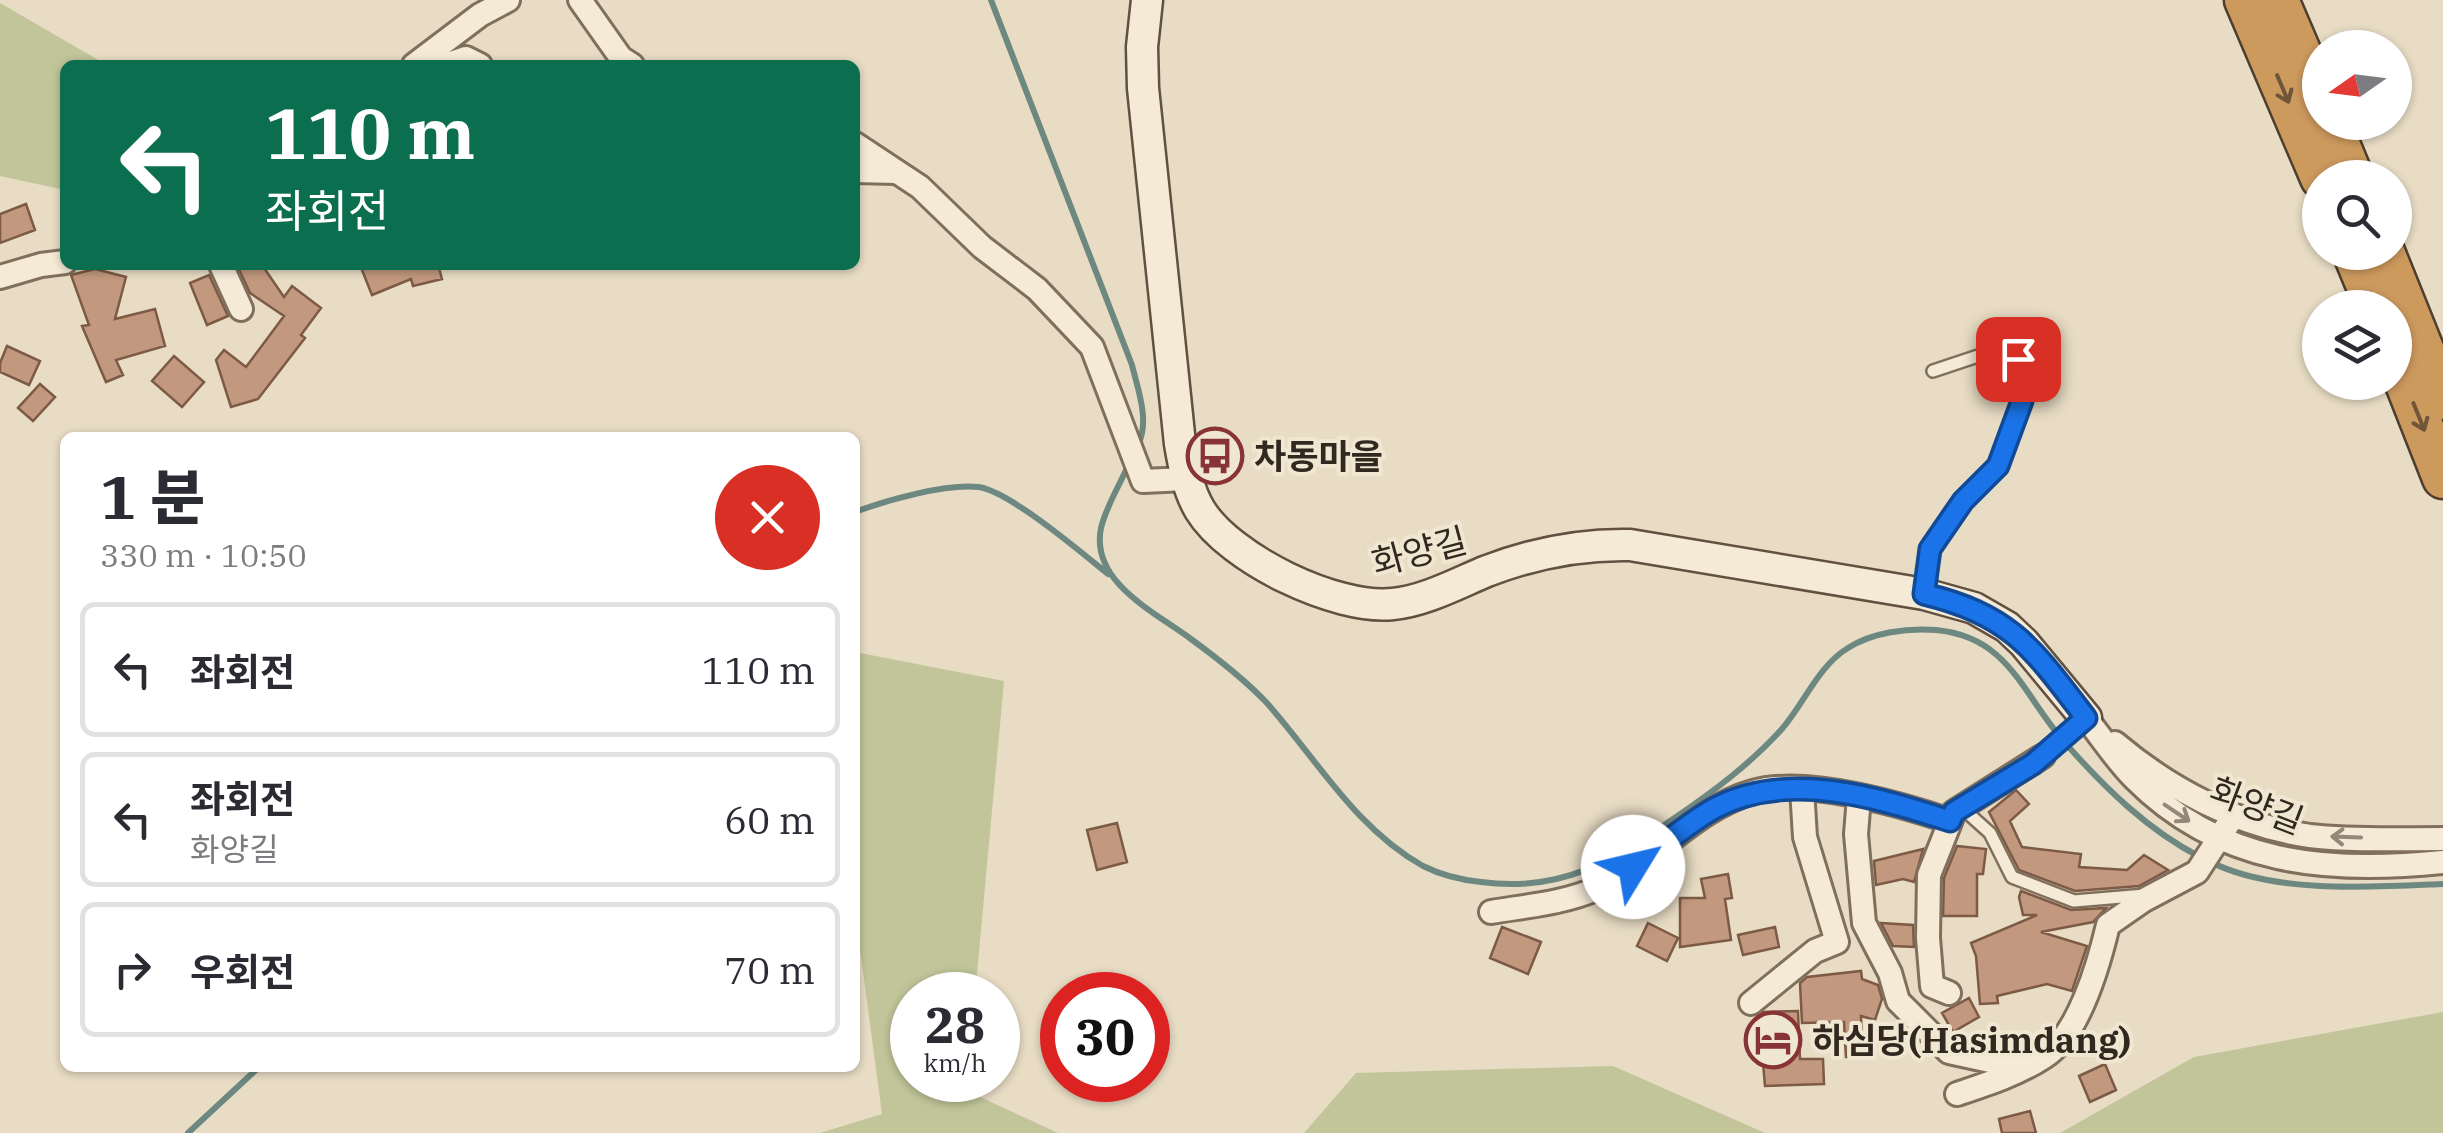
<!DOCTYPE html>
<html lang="ko">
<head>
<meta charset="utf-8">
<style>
	:root { --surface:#fff; --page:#f2f2f3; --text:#2b2b33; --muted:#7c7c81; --line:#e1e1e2 }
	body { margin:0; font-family:"IBM Plex Serif","Noto Sans KR",serif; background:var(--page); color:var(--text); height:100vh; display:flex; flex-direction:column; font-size:38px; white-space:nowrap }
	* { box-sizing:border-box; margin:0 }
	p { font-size:32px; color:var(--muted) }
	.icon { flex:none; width:55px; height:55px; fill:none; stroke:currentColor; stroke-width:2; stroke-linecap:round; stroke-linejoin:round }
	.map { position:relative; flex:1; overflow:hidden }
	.details { position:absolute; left:60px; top:432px; width:800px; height:640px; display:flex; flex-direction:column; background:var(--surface); border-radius:15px; box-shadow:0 2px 8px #0004 }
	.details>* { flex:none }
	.top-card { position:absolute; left:60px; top:60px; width:800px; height:210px; border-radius:15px; box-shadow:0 2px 8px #0004; background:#0b6e4f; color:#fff; overflow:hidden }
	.needle { width:65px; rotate:256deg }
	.fabs { position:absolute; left:2302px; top:30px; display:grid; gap:20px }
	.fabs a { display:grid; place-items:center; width:110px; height:110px; border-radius:50%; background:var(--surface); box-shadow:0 2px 8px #0004; font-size:50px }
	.speed { position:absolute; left:890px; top:972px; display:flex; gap:20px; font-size:50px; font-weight:700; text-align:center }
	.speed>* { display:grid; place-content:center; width:130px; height:130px; border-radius:50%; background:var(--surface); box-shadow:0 2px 8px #0004; line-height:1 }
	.speed small { font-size:25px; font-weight:400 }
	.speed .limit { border:15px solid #d22; background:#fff; color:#111 }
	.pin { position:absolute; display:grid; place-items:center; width:85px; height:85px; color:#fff; margin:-42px; border-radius:20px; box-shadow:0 5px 15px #0006 }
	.me { position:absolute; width:110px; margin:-55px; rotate:54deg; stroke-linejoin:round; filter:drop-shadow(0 0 8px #0008) }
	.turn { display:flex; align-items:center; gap:35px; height:210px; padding:0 40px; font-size:45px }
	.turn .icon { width:130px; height:130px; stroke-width:2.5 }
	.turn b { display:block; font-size:70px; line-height:85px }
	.round { display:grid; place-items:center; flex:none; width:105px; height:105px; border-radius:52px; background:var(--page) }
	.overview { display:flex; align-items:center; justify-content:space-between; height:170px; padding:0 40px }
	h1 { font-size:60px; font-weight:800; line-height:75px }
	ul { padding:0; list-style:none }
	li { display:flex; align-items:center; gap:30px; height:135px; margin:0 20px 15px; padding:0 20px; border:5px solid var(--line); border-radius:15px }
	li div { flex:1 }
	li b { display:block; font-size:38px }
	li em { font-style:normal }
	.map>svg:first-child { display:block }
	.green { fill:#c1c599 }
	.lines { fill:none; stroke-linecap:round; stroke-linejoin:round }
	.stream { stroke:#6d8881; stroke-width:6 }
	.building { fill:#c2987e; stroke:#7c5a45; stroke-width:2.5 }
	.lane-casing { stroke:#806f5d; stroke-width:16 }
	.street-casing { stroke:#806f5d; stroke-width:28 }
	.secondary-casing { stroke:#625040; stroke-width:35 }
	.highway-casing { stroke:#4e3e30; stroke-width:45 }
	.lane { stroke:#f4ead6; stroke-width:11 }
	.street { stroke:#f4ead6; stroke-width:22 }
	.secondary { stroke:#f4ead6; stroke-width:30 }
	.highway { stroke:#cd9a5e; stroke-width:40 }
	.oneway { stroke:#705638 }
	.oneway2 { stroke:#93897a }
	.route-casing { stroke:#114b97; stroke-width:25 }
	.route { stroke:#1a73e8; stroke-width:18 }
	.labels { text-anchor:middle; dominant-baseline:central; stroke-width:8; stroke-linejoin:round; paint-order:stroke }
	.poi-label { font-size:35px; font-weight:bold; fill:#32281f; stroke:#f0e7d2; text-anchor:start }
	.street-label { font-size:35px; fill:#32281f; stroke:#f0e7d2 }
</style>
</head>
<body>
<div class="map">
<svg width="2443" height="1133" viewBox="0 0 2443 1133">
	<rect width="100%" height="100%" fill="#e8dcc4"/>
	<path class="green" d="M0,3L107,65H65V190L0,176Z
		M855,652L1004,681L975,995H912V1080H967V1091L1058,1133H820L882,1114L855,912Z
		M2443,1012V1133H2060L2194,1057Z
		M1613,1066L1765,1133H1304L1356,1073Z"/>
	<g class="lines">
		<path class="stream" d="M991,0L1132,365C1138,390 1150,421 1138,445
			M1128,466C1119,486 1106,507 1101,528C1090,582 1155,612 1191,639C1217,658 1243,678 1266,702C1316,758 1355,828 1423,866C1441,875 1461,880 1481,882C1562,893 1612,861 1676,817C1714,791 1750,764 1781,730C1804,704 1818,666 1848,648C1873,632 1907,628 1936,630C2011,637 2023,697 2067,745C2106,789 2148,830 2200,857
			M855,512C887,500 944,484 978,487C1008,490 1082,553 1108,574
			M2211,862C2273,894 2374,887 2443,884
			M188,1133L258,1068"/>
	</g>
	<path class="building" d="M26,204L35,230L0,243V214Z
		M237,265H262L284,297L292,286L321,308L301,335L305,338L258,399L231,407L216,360L224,350L246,367L284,316L250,293Z
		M360,265H444V266L439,268L442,279L413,286L411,279L372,295Z
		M95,269L126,277L115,319L155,309L165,346L116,360L123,375L106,382L82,326L89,325L71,275Z
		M209,275L228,316L207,325L190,283Z
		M7,346L40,361L29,385L0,372V363Z
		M174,356L204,382L182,407L152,381Z
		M40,384L55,397L33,421L18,408Z
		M2016,790L2029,804L2010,821L2022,847L2081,854L2079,867L2127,870L2144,855L2168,870L2139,886L2075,891L2019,870L1989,812Z
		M1117,823L1127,862L1097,870L1087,830Z
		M1957,846L1986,849L1983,874H1977V916H1943L1944,878Z
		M1923,849L1914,882L1903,879L1876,885L1874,861Z
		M1728,874L1732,898L1725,899L1731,940L1680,947V898H1705L1701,879Z
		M2021,891L2071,910L2106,908L2093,922L2041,932L2087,946L2072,991L2047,984L1997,996L1998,1003L1980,1004L1976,956L1971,943L2037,915H2023L2019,897Z
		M1648,923L1678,938L1667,961L1637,946Z
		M1881,923L1913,925L1914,947L1893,946Z
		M1502,927L1541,942L1528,974L1490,958Z
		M1775,927L1779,947L1743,955L1738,935Z
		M1861,971L1862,979L1878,985L1882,999L1875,1020L1861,1016L1862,1056L1846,1057L1844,1022L1802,1023L1800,983L1807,977Z
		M1969,998L1979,1017L1953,1032L1942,1013Z
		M1798,1011L1800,1059H1823L1824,1084L1765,1086L1759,1015L1763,1012Z
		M2105,1064L2116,1090L2090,1102L2079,1076Z
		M2030,1111L2036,1133H2002L1999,1119Z"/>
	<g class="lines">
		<g class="lane-casing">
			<path id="lane" d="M1924,590L1931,549L1963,501L1998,465L2022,401L2018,359L1993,351L1933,371
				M2043,756L2085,719
				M1961,807L1990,833L2012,877L2074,901L2145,895"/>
		</g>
		<g class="street-casing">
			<path id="street" d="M580,0L621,58L632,65
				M414,65L480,15L508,0
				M446,65L466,58L480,65
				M855,144L920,187L982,247L1037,289L1092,347L1143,481L1186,479
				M855,171L895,172
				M221,265L241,309
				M0,277L41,265L65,262
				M2086,718C2102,738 2116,760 2134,778C2220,865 2328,874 2443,862
				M2115,743C2169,789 2239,826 2310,836C2354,841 2399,839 2443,839
				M1859,797L1856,834L1864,923L1890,973L1898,1001L1949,1052L2022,1068
				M1491,912C1526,906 1564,903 1596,889C1653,864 1693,809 1753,792C1806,777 1899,804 1950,821
				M1949,993L1932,986L1928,938L1929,875L1954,812L2043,756
				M1751,1003L1815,951L1837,942L1805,837L1802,789
				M1957,1094C1987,1084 2018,1074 2044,1057C2079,1035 2099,963 2108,925L2144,900L2197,872L2234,815"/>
		</g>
		<g class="secondary-casing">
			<path id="secondary" d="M1147,0L1142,47L1143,88L1180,444C1184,467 1188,490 1200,510C1230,559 1336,610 1393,604C1425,601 1458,583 1487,571C1534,553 1580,544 1630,545L1924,594L1974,608L2007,627L2024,643L2086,718"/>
		</g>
		<g class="highway-casing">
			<path id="highway" d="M2245,0L2321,178
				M2278,0L2320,98
				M2330,122L2353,178
				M2353,252L2376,308
				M2384,252L2443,399
				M2395,356L2443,478"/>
		</g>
		<use href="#lane" class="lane"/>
		<use href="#street" class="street"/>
		<use href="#secondary" class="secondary"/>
		<use href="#highway" class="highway"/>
	</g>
	<defs><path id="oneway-shaft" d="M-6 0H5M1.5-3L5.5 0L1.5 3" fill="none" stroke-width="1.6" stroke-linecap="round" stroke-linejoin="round" transform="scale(2.5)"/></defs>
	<g class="oneway">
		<use href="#oneway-shaft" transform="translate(2283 89) rotate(67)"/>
		<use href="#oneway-shaft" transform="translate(2419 417) rotate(68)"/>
	</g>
	<g class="oneway2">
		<use href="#oneway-shaft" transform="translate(2177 813) rotate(34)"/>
		<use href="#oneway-shaft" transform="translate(2346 837) rotate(-178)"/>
	</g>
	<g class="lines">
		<g class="route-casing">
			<path id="route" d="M1633,867C1660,848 1686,824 1715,808C1787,770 1878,797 1950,821L1954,812L2033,764L2086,718C2033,649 2012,615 1924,594L1930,549L1963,501L1998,466L2022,401L2018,359"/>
		</g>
		<use href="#route" class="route"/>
	</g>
	<defs>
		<g id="bus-ring" transform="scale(2.875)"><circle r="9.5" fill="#f0e7d2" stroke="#883437" stroke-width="1.5"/><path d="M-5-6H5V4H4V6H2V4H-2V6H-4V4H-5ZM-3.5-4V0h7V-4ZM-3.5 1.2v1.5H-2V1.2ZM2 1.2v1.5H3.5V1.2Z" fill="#883437"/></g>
		<g id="hotel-ring" transform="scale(2.875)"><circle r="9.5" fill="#f0e7d2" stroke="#883437" stroke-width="1.5"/><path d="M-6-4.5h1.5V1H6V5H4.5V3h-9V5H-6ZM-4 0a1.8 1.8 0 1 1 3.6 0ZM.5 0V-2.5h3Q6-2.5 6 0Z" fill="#883437"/></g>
	</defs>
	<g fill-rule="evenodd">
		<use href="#bus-ring" x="1215" y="456"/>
		<use href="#hotel-ring" x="1773" y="1040"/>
	</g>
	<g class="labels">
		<g class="poi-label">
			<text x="1254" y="456">차동마을</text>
			<text x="1812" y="1040">하심당(Hasimdang)</text>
		</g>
		<g class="street-label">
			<text transform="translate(1419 551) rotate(-15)">화양길</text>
			<text transform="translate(2257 805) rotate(21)">화양길</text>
		</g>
	</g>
</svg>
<div class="fabs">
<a><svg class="needle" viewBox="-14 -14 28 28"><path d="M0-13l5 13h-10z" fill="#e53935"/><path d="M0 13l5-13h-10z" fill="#7c7c81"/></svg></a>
<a><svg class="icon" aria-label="search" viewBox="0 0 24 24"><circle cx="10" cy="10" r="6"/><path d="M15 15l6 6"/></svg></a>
<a><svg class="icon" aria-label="layers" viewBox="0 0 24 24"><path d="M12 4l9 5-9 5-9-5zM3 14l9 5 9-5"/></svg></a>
</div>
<div class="speed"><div>28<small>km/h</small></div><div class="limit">30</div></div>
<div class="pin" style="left:2018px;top:359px;background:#d93025"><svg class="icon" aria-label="arrive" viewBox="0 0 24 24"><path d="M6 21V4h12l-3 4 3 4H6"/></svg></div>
<svg class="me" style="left:1633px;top:867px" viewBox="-20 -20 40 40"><circle r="19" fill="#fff"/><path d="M0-13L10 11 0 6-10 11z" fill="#1a73e8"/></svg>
<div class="top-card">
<div class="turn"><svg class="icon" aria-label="left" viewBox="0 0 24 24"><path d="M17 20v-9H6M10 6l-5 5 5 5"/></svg><div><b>110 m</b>좌회전</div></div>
</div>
<section class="details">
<div class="overview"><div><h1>1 분</h1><p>330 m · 10:50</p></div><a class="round" style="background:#d93025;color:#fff"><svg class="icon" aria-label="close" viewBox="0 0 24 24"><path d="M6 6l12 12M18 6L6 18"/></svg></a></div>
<ul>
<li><svg class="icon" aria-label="left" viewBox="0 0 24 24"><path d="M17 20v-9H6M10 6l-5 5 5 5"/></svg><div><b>좌회전</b></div><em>110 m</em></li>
<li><svg class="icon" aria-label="left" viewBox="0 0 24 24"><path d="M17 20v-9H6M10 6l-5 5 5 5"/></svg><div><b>좌회전</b><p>화양길</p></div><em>60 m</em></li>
<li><svg class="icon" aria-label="right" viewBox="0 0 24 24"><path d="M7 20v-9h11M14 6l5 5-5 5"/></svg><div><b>우회전</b></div><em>70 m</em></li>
</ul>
</section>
</div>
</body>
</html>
